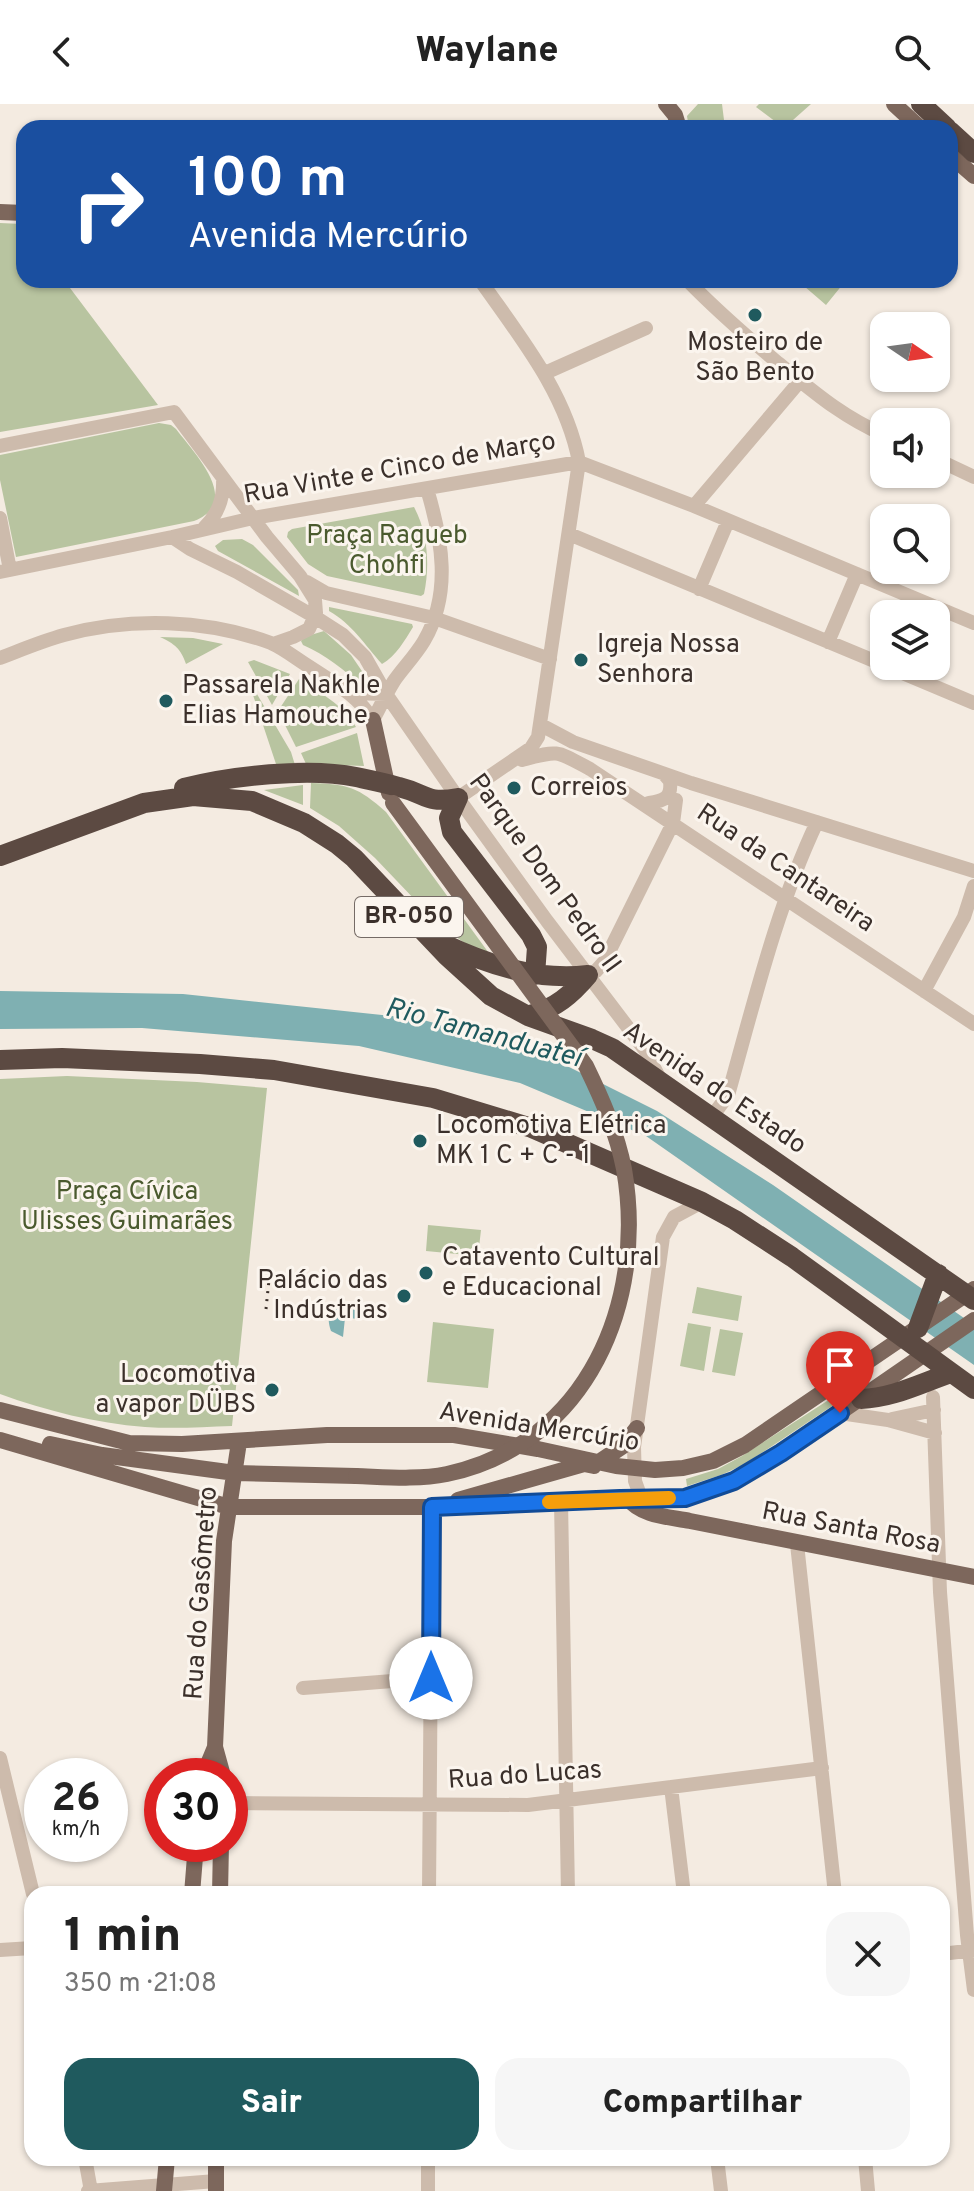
<!DOCTYPE html>
<html lang="pt">
<head>
<meta charset="utf-8">
<style>
	:root { --surface:#fff; --page:#f6f6f6; --text:#222; --muted:#767676; --accent:#1f5a5e }
	body { margin:0; font-family:Overpass,sans-serif; background:var(--page); color:var(--text); height:100vh; display:flex; flex-direction:column; font-size:30px; white-space:nowrap }
	* { box-sizing:border-box; margin:0 }
	p { font-size:26px; color:var(--muted) }
	.icon { flex:none; width:44px; height:44px; fill:none; stroke:currentColor; stroke-width:2; stroke-linecap:round; stroke-linejoin:round }
	.map { position:relative; flex:1; overflow:hidden }
	.details { position:absolute; left:24px; top:1782px; width:926px; height:280px; display:flex; flex-direction:column; background:var(--surface); border-radius:24px; box-shadow:0 2px 6px #0004 }
	.details>* { flex:none }
	.hud { position:absolute; left:16px; top:16px; width:942px; height:168px; border-radius:24px; box-shadow:0 2px 6px #0004; background:#1a4fa0; color:#fff; overflow:hidden }
	.needle { width:52px; rotate:103deg }
	.controls { position:absolute; left:870px; top:208px; display:grid; gap:16px }
	.controls a { display:grid; place-items:center; width:80px; height:80px; border-radius:16px; background:var(--surface); box-shadow:0 2px 6px #0004; font-size:40px }
	.speed { position:absolute; left:24px; top:1654px; display:flex; gap:16px; font-size:40px; font-weight:700; text-align:center }
	.speed>* { display:grid; place-content:center; width:104px; height:104px; border-radius:50%; background:var(--surface); box-shadow:0 2px 6px #0004; line-height:1 }
	.speed small { font-size:20px; font-weight:400 }
	.speed .limit { border:12px solid #d22; background:#fff; color:#111 }
	.pin { position:absolute; display:grid; place-items:center; width:68px; height:68px; color:#fff; margin:-82px -34px; border-radius:50% 50% 50% 0; rotate:-45deg; box-shadow:0 0 8px #0007 }
	.pin .icon { rotate:45deg }
	.me { position:absolute; width:88px; margin:-44px; rotate:0deg; stroke-linejoin:round; filter:drop-shadow(0 0 6px #0008) }
	.turn { display:flex; align-items:center; gap:28px; height:168px; padding:0 40px; font-size:36px }
	.turn .icon { width:104px; height:104px; stroke-width:2.5 }
	.turn b { display:block; font-size:56px; line-height:68px }
	.round { display:grid; place-items:center; flex:none; width:84px; height:84px; border-radius:24px; background:var(--page) }
	.head { display:flex; align-items:center; justify-content:space-between; height:136px; padding:0 40px }
	h1 { font-size:48px; font-weight:800; line-height:60px }
	.cta { display:flex; gap:16px; margin-top:auto; padding:16px 40px }
	.cta a { flex:1; height:92px; border-radius:24px; background:var(--accent); color:#fff; font-size:32px; font-weight:800; line-height:92px; text-align:center }
	.cta a+a { background:var(--page); color:var(--text) }
	header { display:flex; justify-content:space-between; align-items:center; height:104px; padding:0 40px; background:var(--surface); font-size:36px; font-weight:800 }
	.map>svg:first-child { display:block }
	.green { fill:#b8c4a0 }
	.water { fill:#7fb0b2 }
	.lines { fill:none; stroke-linecap:round; stroke-linejoin:round }
	.minor { stroke:#cdbbac; stroke-width:14 }
	.major { stroke:#7d675c; stroke-width:16 }
	.highway { stroke:#5c4a42; stroke-width:20 }
	.rail { stroke:#3b302b; stroke-width:3; stroke-dasharray:2 6; stroke-linecap:butt }
	.major-bridge { stroke:#7d675c; stroke-width:16 }
	.route-casing { stroke:#114b97; stroke-width:20 }
	.route { stroke:#1a73e8; stroke-width:14 }
	.slow { stroke:#f59e0b; stroke-width:14 }
	.poi-dot { fill:#1f5a5e; stroke:#fbf5ee; stroke-width:3 }
	.labels { text-anchor:middle; dominant-baseline:central; stroke-width:6; stroke-linejoin:round; paint-order:stroke }
	.shield { fill:#fbf5ee; stroke:#756b66; stroke-width:2 }
	.shield-label { font-size:24px; font-weight:bold; fill:#3b302b }
	.poi-label { font-size:26px; fill:#3b302b; stroke:#fbf5ee; text-anchor:start }
	.street-label { font-size:26px; fill:#3b302b; stroke:#fbf5ee }
	.park-label { font-size:26px; fill:#4a5a2e; stroke:#fbf5ee }
	.water-label { font-size:28px; font-style:italic; fill:#1f5a5e; stroke:#fbf5ee }
</style>
</head>
<body>
<header><svg class="icon" aria-label="back" viewBox="0 0 24 24"><path d="M15 5l-7 7 7 7"/></svg>Waylane<svg class="icon" aria-label="search" viewBox="0 0 24 24"><circle cx="10" cy="10" r="6"/><path d="M15 15l6 6"/></svg></header>
<div class="map">
<svg width="974" height="2087" viewBox="0 0 974 2087">
	<rect width="100%" height="100%" fill="#f4ebe1"/>
	<path class="green" d="M698,0H722L725,24H689L687,12Z
		M759,0H811L784,24L756,3Z
		M0,119L22,120L24,123V176H64L158,301L0,328Z
		M797,176H838L843,180L826,201Z
		M159,319L171,321L176,325C194,349 243,398 194,417L16,453L0,376V351Z
		M414,403C428,429 430,462 424,490L421,492L327,472L308,460L287,433L288,428L292,425Z
		M242,435L253,441L298,486L299,492L218,447L215,442L223,436Z
		M329,503L412,520L413,523C405,536 396,552 382,560C365,541 352,520 329,507Z
		M324,527L351,551L368,576L367,581L362,582C343,565 326,551 303,541L301,537L304,533Z
		M160,533L193,534L223,540L186,560C181,545 175,540 160,533Z
		M254,556L290,570L272,601L248,558Z
		M247,573L291,648L295,661L277,663Z
		M299,575C320,589 343,600 356,623L296,643L278,607Z
		M357,629L364,662L306,660L301,649Z
		M311,679C348,680 358,683 386,708L491,852L466,840L438,820L375,754L339,722L310,704Z
		M303,681V701L264,686Z
		M67,972L197,978L267,984L232,1322C203,1323 174,1325 145,1323C95,1319 47,1307 0,1290V975Z
		M428,1121L481,1126L478,1152L426,1147Z
		M697,1183L742,1192L738,1217L692,1209Z
		M433,1218L494,1225L488,1284L427,1278Z
		M688,1219L711,1223L704,1267L680,1262Z
		M720,1225L743,1229L735,1272L712,1268Z
		M858,1277L862,1282L745,1360L721,1371L687,1382L686,1375L718,1365L742,1352Z"/>
	<path class="water" d="M0,887L183,890L420,915L543,950L657,1007L773,1081L974,1221V1261L646,1032L520,979L359,942L142,924L0,925Z
		M348,1197L360,1204L363,1215L345,1214L343,1233L331,1227C327,1216 328,1208 336,1200Z"/>
	<g class="lines">
		<path class="minor" d="M687,176C716,206 746,232 778,259C814,288 841,312 884,331
			M545,269L646,224
			M0,342L174,308L267,433L300,472L315,496L316,509L309,525L293,533L273,540
			M936,355L974,373
			M694,402L800,277
			M0,414L10,466
			M204,424C218,410 224,395 223,375
			M569,430L884,561
			M172,433L190,445L237,468L315,513L343,531L365,553L386,590L458,694L547,817L645,946L660,975
			M0,468L172,433L253,414L579,358L694,402L974,519
			M307,478L326,489L434,514L550,555
			M699,485L728,417
			M828,538L857,470
			M0,554C21,546 42,537 64,531C130,513 206,515 271,539C285,545 299,557 313,565C336,580 358,592 373,616
			M886,562L974,599
			M350,589L386,590
			M373,616C380,603 386,590 394,577C403,564 415,552 424,537C452,489 442,435 427,385
			M541,621L573,638L691,679L974,767
			M522,656C559,646 555,646 590,665L974,920
			M458,694L531,644L538,633L579,358C566,289 520,233 480,176
			M649,699C664,697 672,694 670,677L664,670
			M588,871L596,867L604,858L673,719L676,696
			M924,887L964,813L974,782
			M711,1014L728,991C754,899 776,805 817,718
			M933,1293L940,1488L967,1831L974,1886
			M840,1309L888,1316L935,1329
			M892,1315L934,1306
			M561,1397L568,1790
			M644,1402L635,1377L634,1343L663,1133L674,1113L702,1098
			M797,1440L835,1790
			M303,1584L431,1574
			M0,1654L33,1790
			M671,1683L684,1790
			M230,1699L528,1701L822,1664
			M429,1790L432,1403
			M0,1846L32,1844
			M942,1850L974,1846
			M85,2054L91,2087
			M428,2054V2087
			M717,2054L721,2087
			M865,2054L868,2087
			M88,2087L216,2077"/>
		<path class="major" d="M666,0L675,11L679,24
			M894,0L920,24
			M950,51L974,72
			M0,108L24,109
			M373,616L389,689
			M0,1306L129,1339L182,1340L327,1331H454L538,1345L616,1362L655,1366L683,1364L713,1357L745,1341L974,1185
			M0,1336L229,1403H432L620,1395L685,1394L734,1377L781,1349L974,1216
			M50,1340L102,1351L235,1369L356,1372
			M599,1358L623,1342L637,1324
			M629,1395C640,1412 671,1413 690,1417L974,1473
			M458,1396L584,1360L594,1362
			M203,1672L215,1643
			M223,1672L215,1643L224,1437L239,1338
			M192,1790L196,1740
			M220,1790L221,1740
			M164,2087L167,2054
			M216,2087V2054"/>
		<path class="highway" d="M921,0L947,24
			M950,27L974,49
			M184,684C230,672 309,663 356,673C370,676 385,679 399,683C427,690 425,700 458,694
			M458,694L449,714L452,728L531,831L537,843L535,871
			M0,752L144,699L193,692L252,697L304,719L337,740L354,754L447,852L491,892L528,912L592,935L612,944L974,1196
			M442,839C488,861 537,877 588,871
			M530,911C555,905 572,890 588,871
			M0,956L62,954L200,960L274,966L433,994L532,1024L702,1098L735,1116L792,1153L974,1285
			M918,1224L938,1170
			M861,1295C893,1294 921,1279 951,1269"/>
		<path class="rail" d="M266,1205L270,1166"/>
		<path class="major-bridge" d="M356,1372C386,1373 417,1376 447,1370C588,1340 647,1197 624,1065C617,1029 602,995 586,962L393,699"/>
	</g>
	<g class="lines">
		<g class="route-casing">
			<path id="route" d="M431,1574L432,1403L620,1395L685,1394L734,1377L781,1349L840,1309"/>
		</g>
		<use href="#route" class="route"/>
		<path class="slow" d="M549,1398L669,1394"/>
	</g>
	<g class="poi-dot">
		<circle cx="755" cy="211" r="8"/>
		<circle cx="581" cy="556" r="8"/>
		<circle cx="166" cy="597" r="8"/>
		<circle cx="514" cy="684" r="8"/>
		<circle cx="420" cy="1037" r="8"/>
		<circle cx="426" cy="1169" r="8"/>
		<circle cx="404" cy="1192" r="8"/>
		<circle cx="272" cy="1286" r="8"/>
	</g>
	<g class="labels">
		<rect class="shield" x="355" y="793" width="108" height="40" rx="6"/>
		<g class="shield-label">
			<text x="409" y="813">BR-050</text>
		</g>
		<g class="poi-label">
			<text x="755" y="239" text-anchor="middle">Mosteiro de<tspan x="755" dy="30">São Bento</tspan></text>
			<text x="597" y="541">Igreja Nossa<tspan x="597" dy="30">Senhora</tspan></text>
			<text x="182" y="582">Passarela Nakhle<tspan x="182" dy="30">Elias Hamouche</tspan></text>
			<text x="530" y="684">Correios</text>
			<text x="436" y="1022">Locomotiva Elétrica<tspan x="436" dy="30">MK 1 C + C - 1</tspan></text>
			<text x="442" y="1154">Catavento Cultural<tspan x="442" dy="30">e Educacional</tspan></text>
			<text x="388" y="1177" text-anchor="end">Palácio das<tspan x="388" dy="30">Indústrias</tspan></text>
			<text x="256" y="1271" text-anchor="end">Locomotiva<tspan x="256" dy="30">a vapor DÜBS</tspan></text>
		</g>
		<g class="street-label">
			<text transform="translate(400 365) rotate(-10)">Rua Vinte e Cinco de Março</text>
			<text transform="translate(785 765) rotate(34)">Rua da Cantareira</text>
			<text transform="translate(544 770) rotate(54)">Parque Dom Pedro II</text>
			<text transform="translate(714 985) rotate(34)">Avenida do Estado</text>
			<text transform="translate(539 1324) rotate(9)">Avenida Mercúrio</text>
			<text transform="translate(851 1425) rotate(11)">Rua Santa Rosa</text>
			<text transform="translate(202 1489) rotate(-86)">Rua do Gasômetro</text>
			<text transform="translate(525 1672) rotate(-4)">Rua do Lucas</text>
		</g>
		<g class="park-label">
			<text x="387" y="432">Praça Ragueb<tspan x="387" dy="30">Chohfi</tspan></text>
			<text x="127" y="1088">Praça Cívica<tspan x="127" dy="30">Ulisses Guimarães</tspan></text>
		</g>
		<g class="water-label">
			<text transform="translate(483 930) rotate(15)">Rio Tamanduateí</text>
		</g>
	</g>
</svg>
<div class="controls">
<a><svg class="needle" viewBox="-14 -14 28 28"><path d="M0-13l5 13h-10z" fill="#e53935"/><path d="M0 13l5-13h-10z" fill="#767676"/></svg></a>
<a><svg class="icon" aria-label="sound" viewBox="0 0 24 24"><path d="M4 9h4l5-4v14l-5-4H4zM17 9q2 3 0 6"/></svg></a>
<a><svg class="icon" aria-label="search" viewBox="0 0 24 24"><circle cx="10" cy="10" r="6"/><path d="M15 15l6 6"/></svg></a>
<a><svg class="icon" aria-label="layers" viewBox="0 0 24 24"><path d="M12 4l9 5-9 5-9-5zM3 14l9 5 9-5"/></svg></a>
</div>
<div class="speed"><div>26<small>km/h</small></div><div class="limit">30</div></div>
<div class="pin" style="left:840px;top:1309px;background:#d93025"><svg class="icon" aria-label="arrive" viewBox="0 0 24 24"><path d="M6 21V4h12l-3 4 3 4H6"/></svg></div>
<svg class="me" style="left:431px;top:1574px" viewBox="-20 -20 40 40"><circle r="19" fill="#fff"/><path d="M0-13L10 11 0 6-10 11z" fill="#1a73e8"/></svg>
<div class="hud">
<div class="turn"><svg class="icon" aria-label="right" viewBox="0 0 24 24"><path d="M7 20v-9h11M14 6l5 5-5 5"/></svg><div><b>100 m</b>Avenida Mercúrio</div></div>
</div>
<section class="details">
<div class="head"><div><h1>1 min</h1><p>350 m · 21:08</p></div><a class="round"><svg class="icon" aria-label="close" viewBox="0 0 24 24"><path d="M6 6l12 12M18 6L6 18"/></svg></a></div>
<div class="cta"><a>Sair</a><a>Compartilhar</a></div>
</section>
</div>
</body>
</html>
